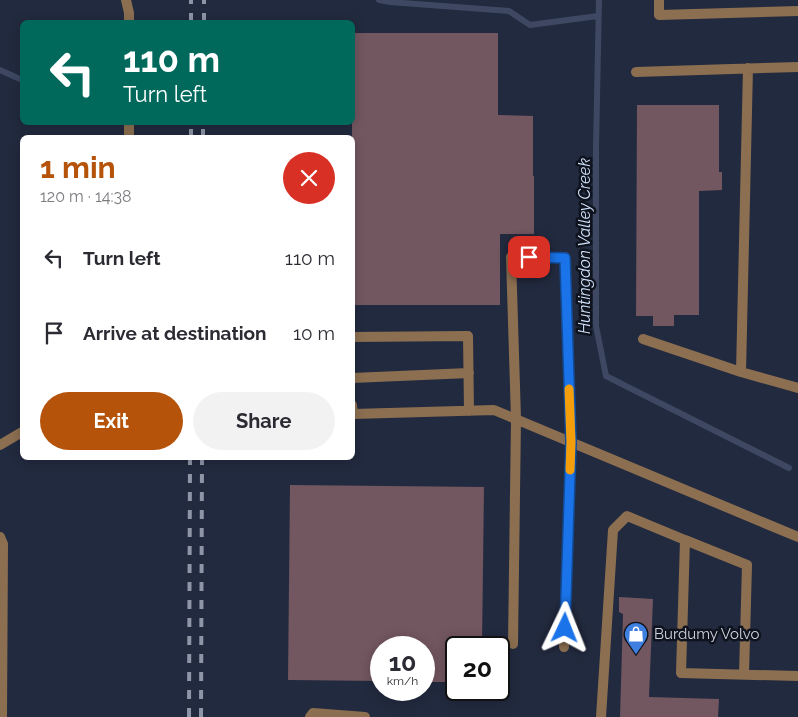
<!DOCTYPE html>
<html lang="en">
<head>
<meta charset="utf-8">
<style>
	:root { --surface:#fff; --page:#f2f2f3; --text:#2b2b33; --muted:#7c7c81; --accent:#b45309 }
	body { margin:0; font-family:Raleway,sans-serif; background:var(--page); color:var(--text); height:100vh; display:flex; flex-direction:column; font-size:19px; white-space:nowrap }
	* { box-sizing:border-box; margin:0 }
	p { font-size:16px; color:var(--muted) }
	.icon { flex:none; width:28px; height:28px; fill:none; stroke:currentColor; stroke-width:2; stroke-linecap:round; stroke-linejoin:round }
	.map { position:relative; flex:1; overflow:hidden }
	.drawer { position:absolute; left:20px; top:135px; width:335px; height:325px; display:flex; flex-direction:column; background:var(--surface); border-radius:8px; box-shadow:0 2px 12px #0003 }
	.drawer>* { flex:none }
	.guide { position:absolute; left:20px; top:20px; width:335px; height:105px; border-radius:8px; box-shadow:0 2px 12px #0003; background:#00695c; color:#fff; overflow:hidden }
	.speed { position:absolute; left:370px; top:636px; display:flex; gap:10px; font-size:25px; font-weight:700; text-align:center }
	.speed>* { display:grid; place-content:center; width:65px; height:65px; border-radius:50%; background:var(--surface); box-shadow:0 2px 12px #0003; line-height:1 }
	.speed small { font-size:12px; font-weight:400 }
	.speed .limit { border:2px solid #111; border-radius:8px; background:#fff; color:#111 }
	.pin { position:absolute; display:grid; place-items:center; width:42px; height:42px; color:#fff; margin:-21px; border-radius:10px; box-shadow:0 2px 8px #0006 }
	.me { position:absolute; width:55px; margin:-28px; rotate:2deg; stroke-linejoin:round; filter:drop-shadow(0 0 4px #0008) }
	.turn { display:flex; align-items:center; gap:18px; height:105px; padding:0 20px; font-size:22px }
	.turn .icon { width:65px; height:65px; stroke-width:2.5 }
	.turn b { display:block; font-size:35px; line-height:42px }
	.round { display:grid; place-items:center; flex:none; width:52px; height:52px; border-radius:26px; background:var(--page) }
	.head { display:flex; align-items:center; justify-content:space-between; height:85px; padding:0 20px }
	h1 { font-size:30px; font-weight:700; line-height:38px; color:var(--accent) }
	.cta { display:flex; gap:10px; margin-top:auto; padding:10px 20px }
	.cta a { flex:1; height:58px; border-radius:30px; background:var(--accent); color:#fff; font-size:20px; font-weight:700; line-height:58px; text-align:center }
	.cta a+a { background:var(--page); color:var(--text) }
	ul { padding:0; list-style:none }
	li { display:flex; align-items:center; gap:15px; height:75px; padding:0 20px }
	li div { flex:1 }
	li b { display:block; font-size:19px }
	li em { font-style:normal }
	.map>svg:first-child { display:block }
	.lines { fill:none; stroke-linecap:round; stroke-linejoin:round }
	.stream { stroke:#3e4862; stroke-width:6 }
	.building { fill:#725660 }
	.service { stroke:#8c6f51; stroke-width:10 }
	.minor { stroke:#8c6f51; stroke-width:10 }
	.rail { stroke:#8e95a6; stroke-width:4; stroke-dasharray:9 9; stroke-linecap:butt }
	.route-casing { stroke:#114b97; stroke-width:12 }
	.route { stroke:#1a73e8; stroke-width:9 }
	.slow { stroke:#f59e0b; stroke-width:9 }
	.labels { text-anchor:middle; dominant-baseline:central; stroke-width:5; stroke-linejoin:round; paint-order:stroke }
	.poi-label { font-size:15px; fill:#cdd3e1; stroke:#0f131d; text-anchor:start }
	.water-label { font-size:16px; font-style:italic; fill:#d1e3fc; stroke:#0f131d }
</style>
</head>
<body>
<div class="map">
<svg width="798" height="717" viewBox="0 0 798 717">
	<rect width="100%" height="100%" fill="#222a3f"/>
	<g class="lines">
		<path class="stream" d="M379,0L390,2L509,11L530,25L598,16
			M599,0L596,147V326L606,376L789,468
			M0,70L22,80"/>
	</g>
	<path class="building" d="M352,33H498V115L533,116V176H534V234H500V305H352Z
		M637,105H719V172H722V190L699,191V315H674V326H653V316H636Z
		M290,485L484,487L482,648H456V682H424V648H381V681L288,680Z
		M619,597L653,599L649,697L719,699L718,717H620L623,614L619,612Z"/>
	<g class="lines">
		<path class="service" d="M659,0V15L798,11
			M748,68L741,372L798,388
			M636,72L798,67
			M352,337L468,336L469,411
			M643,339L741,372
			M352,378L469,373
			M352,405L353,414L494,410L798,537
			M685,540L747,565L744,674
			M513,644L516,419L511,257H565L571,442L564,647
			M310,717L313,713L365,717
			M601,717L613,530L627,516L685,540L681,673L798,676"/>
		<path class="minor" d="M126,0L129,13V22
			M129,138V122
			M0,445L22,432
			M0,537L3,544L2,717"/>
		<path class="rail" d="M191,22V0
			M204,22V0
			M191,138V122
			M203,138V122
			M189,717L190,458
			M201,717L202,458"/>
	</g>
	<g class="lines">
		<g class="route-casing">
			<path id="route" d="M529,257L565,258L571,442L565,628"/>
		</g>
		<use href="#route" class="route"/>
		<path class="slow" d="M569,389L571,442L570,470"/>
	</g>
	<defs>
		<g id="shop-pin" transform="scale(1.25)"><path d="M0 17L-7.5 6A9.5 9.5 0 1 1 7.5 6Z" fill="#3f7fe0" stroke="#0f131d"/><path d="M-5-2.5h2.3a2.7 3.5 0 0 1 5.4 0H5L5.5 6h-11ZM-1.5-2.5h3a1.5 2.3 0 0 0-3 0Z" fill="#fff"/></g>
	</defs>
	<g fill-rule="evenodd">
		<use href="#shop-pin" x="636" y="634"/>
	</g>
	<g class="labels">
		<g class="poi-label">
			<text x="654" y="634">Burdumy Volvo</text>
		</g>
		<g class="water-label">
			<text transform="translate(584 246) rotate(-90)">Huntingdon Valley Creek</text>
		</g>
	</g>
</svg>
<div class="speed"><div>10<small>km/h</small></div><div class="limit">20</div></div>
<div class="pin" style="left:529px;top:257px;background:#d93025"><svg class="icon" aria-label="arrive" viewBox="0 0 24 24"><path d="M6 21V4h12l-3 4 3 4H6"/></svg></div>
<svg class="me" style="left:565px;top:628px" viewBox="-20 -20 40 40"><path d="M0-17L14 15 0 8-14 15z" fill="#1a73e8" stroke="#fff" stroke-width="4"/></svg>
<div class="guide">
<div class="turn"><svg class="icon" aria-label="left" viewBox="0 0 24 24"><path d="M17 20v-9H6M10 6l-5 5 5 5"/></svg><div><b>110 m</b>Turn left</div></div>
</div>
<section class="drawer">
<div class="head"><div><h1>1 min</h1><p>120 m · 14:38</p></div><a class="round" style="background:#d93025;color:#fff"><svg class="icon" aria-label="close" viewBox="0 0 24 24"><path d="M6 6l12 12M18 6L6 18"/></svg></a></div>
<ul>
<li><svg class="icon" aria-label="left" viewBox="0 0 24 24"><path d="M17 20v-9H6M10 6l-5 5 5 5"/></svg><div><b>Turn left</b></div><em>110 m</em></li>
<li><svg class="icon" aria-label="arrive" viewBox="0 0 24 24"><path d="M6 21V4h12l-3 4 3 4H6"/></svg><div><b>Arrive at destination</b></div><em>10 m</em></li>
</ul>
<div class="cta"><a>Exit</a><a>Share</a></div>
</section>
</div>
</body>
</html>
